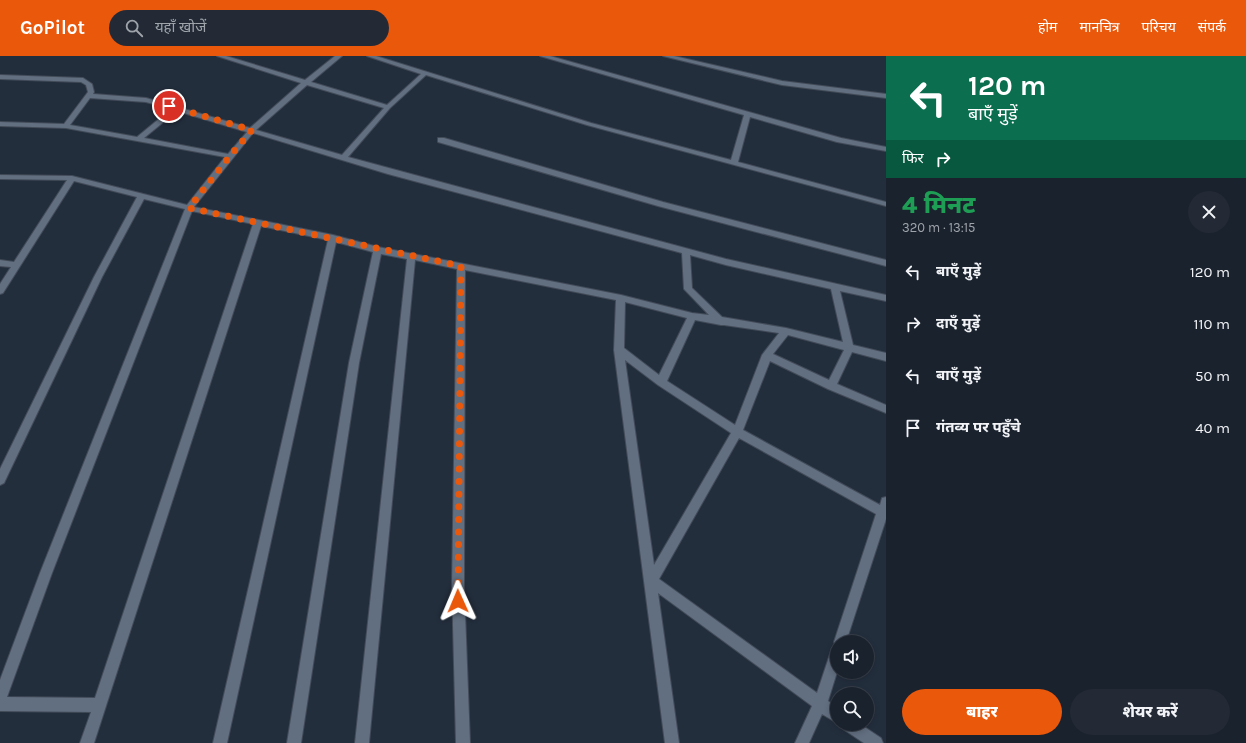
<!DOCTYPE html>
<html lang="hi">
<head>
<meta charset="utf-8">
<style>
	:root { --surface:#1a222e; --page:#232a36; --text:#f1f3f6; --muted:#9fa4aa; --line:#383f4a; --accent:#ea580c }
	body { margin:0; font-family:Karla,"Noto Sans Devanagari",sans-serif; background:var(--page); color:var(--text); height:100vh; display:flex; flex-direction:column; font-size:15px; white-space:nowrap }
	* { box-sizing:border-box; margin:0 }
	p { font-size:13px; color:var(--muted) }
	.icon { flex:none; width:22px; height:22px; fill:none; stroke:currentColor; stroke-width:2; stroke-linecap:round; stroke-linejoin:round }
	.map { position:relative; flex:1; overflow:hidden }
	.drawer { display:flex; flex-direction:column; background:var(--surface); width:360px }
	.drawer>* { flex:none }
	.guide { background:#0b6e4f; color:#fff; overflow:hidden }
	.fabs { position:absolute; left:830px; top:579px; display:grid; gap:8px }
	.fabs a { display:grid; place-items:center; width:44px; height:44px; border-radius:50%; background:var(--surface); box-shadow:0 2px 6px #0003,0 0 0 1px var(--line); font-size:20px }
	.pin { position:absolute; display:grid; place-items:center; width:34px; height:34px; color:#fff; margin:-17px; border:2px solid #fff; border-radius:50%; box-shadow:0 1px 4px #0007 }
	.me { position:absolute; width:44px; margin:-22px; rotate:359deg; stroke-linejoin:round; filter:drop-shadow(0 0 3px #0008) }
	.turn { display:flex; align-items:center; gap:14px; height:84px; padding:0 16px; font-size:18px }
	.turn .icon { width:52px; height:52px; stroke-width:2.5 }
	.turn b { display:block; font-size:28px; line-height:34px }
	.then { display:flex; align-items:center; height:38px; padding:0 16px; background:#0003; gap:8px; font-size:15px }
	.round { display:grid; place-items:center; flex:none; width:42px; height:42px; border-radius:21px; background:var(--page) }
	.summary { display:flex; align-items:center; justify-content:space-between; height:68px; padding:0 16px }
	h1 { font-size:24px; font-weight:800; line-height:30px; color:#1e9e55 }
	.action { display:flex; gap:8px; margin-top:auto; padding:8px 16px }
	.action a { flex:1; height:46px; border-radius:24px; background:var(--accent); color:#fff; font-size:16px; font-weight:800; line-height:46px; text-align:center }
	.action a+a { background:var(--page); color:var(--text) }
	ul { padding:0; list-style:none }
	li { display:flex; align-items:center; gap:12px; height:52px; padding:0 16px }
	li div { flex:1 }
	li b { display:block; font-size:15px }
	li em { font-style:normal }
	header { display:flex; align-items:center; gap:24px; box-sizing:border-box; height:56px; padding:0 20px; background:var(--accent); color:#fff }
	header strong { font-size:19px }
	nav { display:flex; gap:22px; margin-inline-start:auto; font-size:14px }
	.search { width:280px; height:36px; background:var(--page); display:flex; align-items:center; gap:10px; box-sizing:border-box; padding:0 14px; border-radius:22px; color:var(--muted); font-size:15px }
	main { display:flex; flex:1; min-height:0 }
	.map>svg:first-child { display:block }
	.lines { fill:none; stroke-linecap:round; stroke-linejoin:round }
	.minor-casing { stroke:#424b58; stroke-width:2 }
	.minor { fill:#626f80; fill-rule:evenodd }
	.route { stroke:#ea580c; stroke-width:7; stroke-dasharray:0 12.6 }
</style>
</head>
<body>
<header>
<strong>GoPilot</strong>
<div class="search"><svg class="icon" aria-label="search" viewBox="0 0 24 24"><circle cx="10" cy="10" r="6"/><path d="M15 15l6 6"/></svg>यहाँ खोजें</div>
<nav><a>होम</a><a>मानचित्र</a><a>परिचय</a><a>संपर्क</a></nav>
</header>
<main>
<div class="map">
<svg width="886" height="687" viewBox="0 0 886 687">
	<rect width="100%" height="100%" fill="#232e3d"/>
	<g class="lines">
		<g class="minor-casing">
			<path id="minor" d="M217,0H226L305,24L335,0H342L311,26L387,49L421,18L367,0H376L591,67L731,104L744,59L540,0H550L841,82L886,91V95L837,86L750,61L738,106L886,146V150L587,69L426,19L390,52L348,101L726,203L886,239V245L840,235L853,289L886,297V305L852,296L837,328L886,349V357L828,333L770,305L743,374L880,449L882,442L886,441V463L846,586H837V616L828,645L837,652V667L822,658L809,687H795L812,650L658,537L679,687H665L614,294L616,244L465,214L464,530L470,687H456L452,530L457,213L415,204L369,687H355L407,203L381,198L359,307L301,687H287L349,307L373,196L336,186L227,687H213L328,184L261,170L94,687H80L91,656L0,655V624L40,517L185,153L144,143L102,221L4,427L0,429V413L94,221L137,141L74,125L3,237L0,238V228L11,211L0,210V204L14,206L67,124L0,123V119L72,120L187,149L225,101L66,72L0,70V66L64,68L88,36L86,29L81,26L0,23V19L83,22L92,28L94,36L93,38L146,42L250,72L301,27ZM307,29L384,52L342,99L256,74ZM90,42L146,46L171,53L137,81L70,69ZM177,55L247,76L228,98L144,82ZM253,77L388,118L682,197L684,233L709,259L692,257L621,239L378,191L333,179L194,151ZM192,155L253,168L95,642L7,641L52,517ZM690,199L726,209L831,233L843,286L786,272L722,261L692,232ZM625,246L687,262L659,319L624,292ZM695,264L721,269H724L779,277L762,299L735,369L667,325ZM788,279L844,294L829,324L773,298ZM625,304L658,329L731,377L654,509ZM739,382L876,458L834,586L836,591L832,592L817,637L659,523Z
				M663,0H674L782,25L886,38V42L782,29Z
				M438,82H444L663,146L886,204V210L658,150L438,86Z
				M841,668H860L881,682L883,687H864L843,673Z"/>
		</g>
		<use href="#minor" class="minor"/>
	</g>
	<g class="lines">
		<path class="route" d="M169,50L252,74L230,100L189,152L461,210L458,545"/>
	</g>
</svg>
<div class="fabs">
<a><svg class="icon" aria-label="sound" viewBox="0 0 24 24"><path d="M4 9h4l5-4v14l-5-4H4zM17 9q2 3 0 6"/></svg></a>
<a><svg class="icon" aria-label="search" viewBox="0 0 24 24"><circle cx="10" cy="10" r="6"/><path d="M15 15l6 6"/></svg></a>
</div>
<div class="pin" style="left:169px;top:50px;background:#d93025"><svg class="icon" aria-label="arrive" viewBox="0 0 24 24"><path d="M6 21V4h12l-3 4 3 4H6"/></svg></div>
<svg class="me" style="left:458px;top:545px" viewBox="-20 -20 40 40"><path d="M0-17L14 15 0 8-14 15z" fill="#ea580c" stroke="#fff" stroke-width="4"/></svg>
</div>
<section class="drawer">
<div class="guide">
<div class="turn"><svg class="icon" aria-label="left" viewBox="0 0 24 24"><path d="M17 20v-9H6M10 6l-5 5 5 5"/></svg><div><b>120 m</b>बाएँ मुड़ें</div></div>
<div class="then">फिर<svg class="icon" aria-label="right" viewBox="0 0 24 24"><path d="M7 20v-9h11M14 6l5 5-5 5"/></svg></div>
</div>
<div class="summary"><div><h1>4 मिनट</h1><p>320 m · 13:15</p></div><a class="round"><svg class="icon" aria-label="close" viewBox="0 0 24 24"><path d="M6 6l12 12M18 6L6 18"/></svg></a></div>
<ul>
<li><svg class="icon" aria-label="left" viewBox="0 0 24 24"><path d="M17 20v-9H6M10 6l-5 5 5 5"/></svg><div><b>बाएँ मुड़ें</b></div><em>120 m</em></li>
<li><svg class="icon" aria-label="right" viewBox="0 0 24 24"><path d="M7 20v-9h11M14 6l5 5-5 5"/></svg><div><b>दाएँ मुड़ें</b></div><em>110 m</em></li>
<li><svg class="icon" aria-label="left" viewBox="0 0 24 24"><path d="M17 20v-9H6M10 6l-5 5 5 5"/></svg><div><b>बाएँ मुड़ें</b></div><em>50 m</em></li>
<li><svg class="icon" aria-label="arrive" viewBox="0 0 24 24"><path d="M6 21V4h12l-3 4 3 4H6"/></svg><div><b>गंतव्य पर पहुँचे</b></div><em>40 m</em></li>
</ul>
<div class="action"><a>बाहर</a><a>शेयर करें</a></div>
</section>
</main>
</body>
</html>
